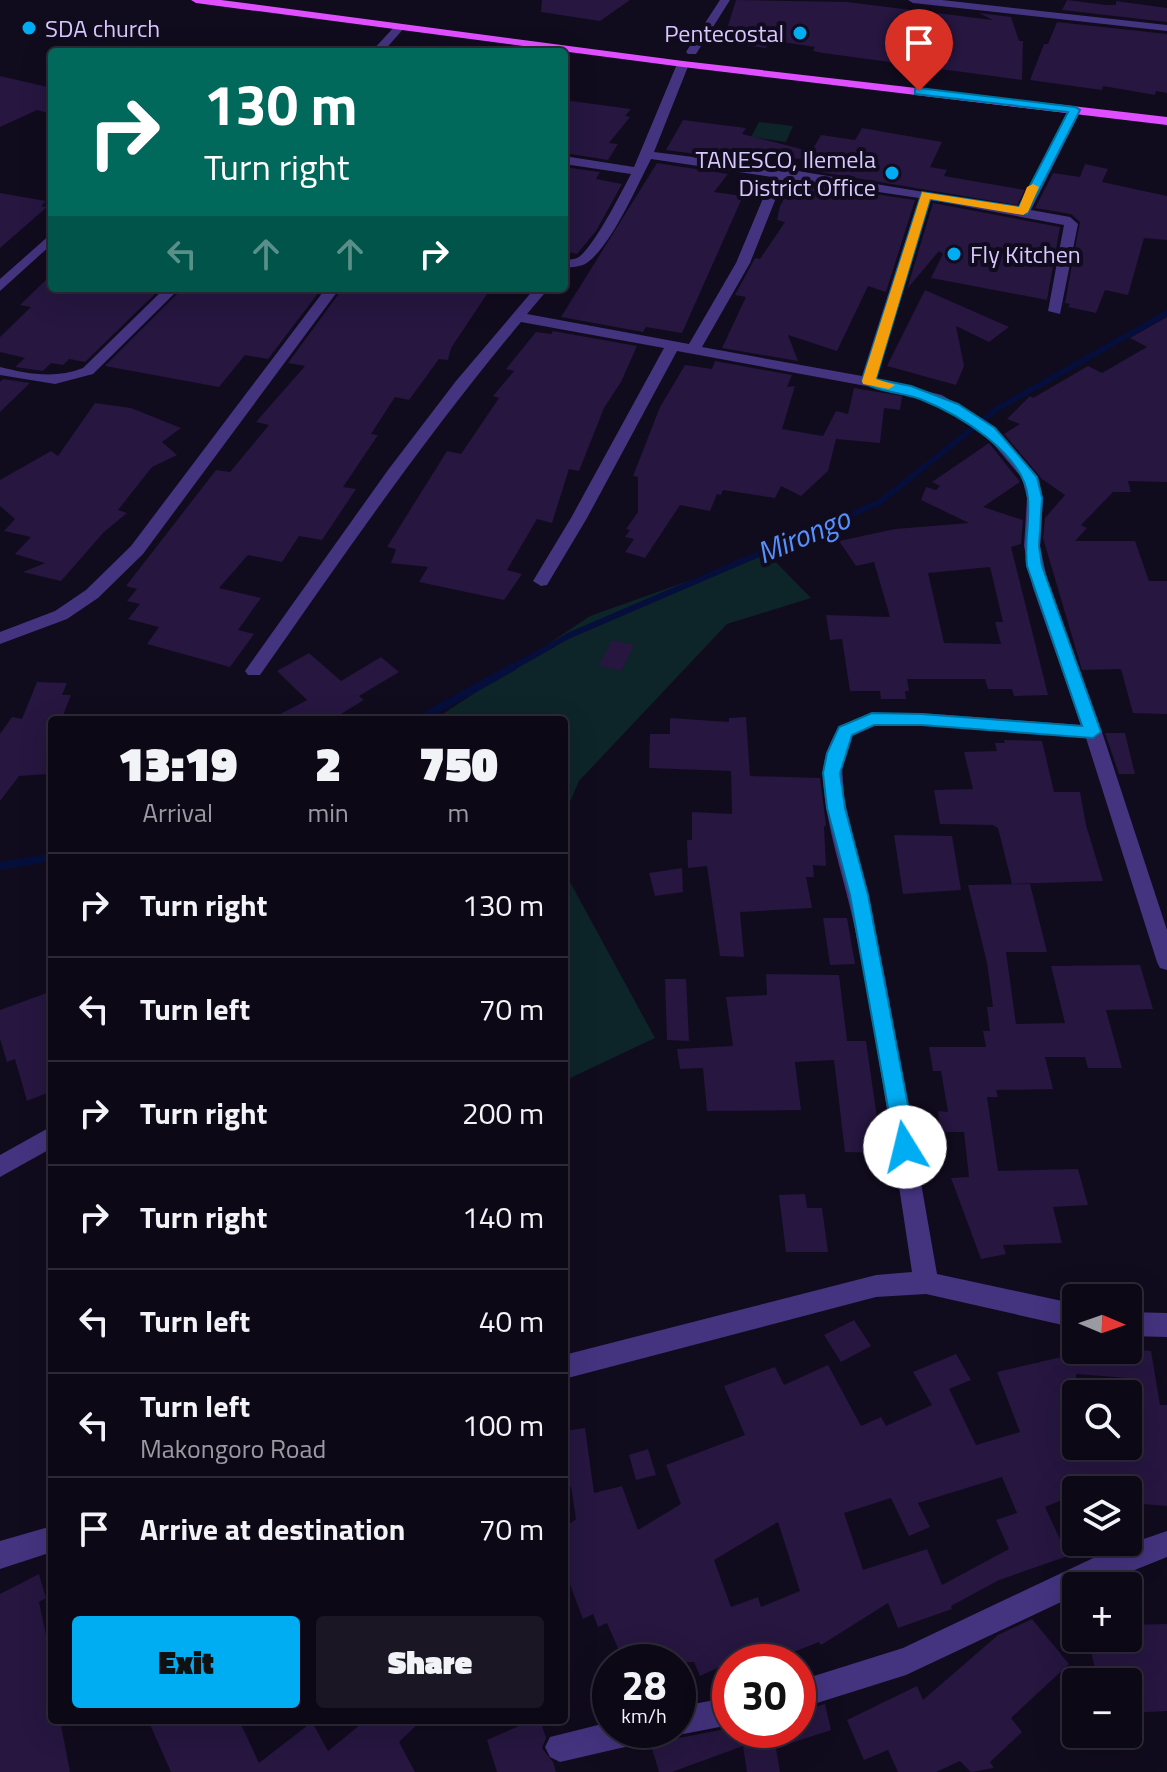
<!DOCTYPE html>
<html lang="en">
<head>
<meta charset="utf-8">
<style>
	:root { --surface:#0d0816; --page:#1b1623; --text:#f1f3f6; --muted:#9a9aa1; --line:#2d2935; --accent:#00acf2 }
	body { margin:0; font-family:"Titillium Web",sans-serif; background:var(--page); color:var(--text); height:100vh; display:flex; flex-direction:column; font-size:30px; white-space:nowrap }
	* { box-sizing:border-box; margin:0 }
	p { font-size:26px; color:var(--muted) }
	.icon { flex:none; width:44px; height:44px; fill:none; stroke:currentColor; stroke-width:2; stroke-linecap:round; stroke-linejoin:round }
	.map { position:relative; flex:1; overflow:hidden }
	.details { position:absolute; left:48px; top:716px; width:520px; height:1008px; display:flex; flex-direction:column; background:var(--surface); border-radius:8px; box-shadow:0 8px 32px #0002,0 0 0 2px var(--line) }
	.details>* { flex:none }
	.top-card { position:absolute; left:48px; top:48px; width:520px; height:244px; border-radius:8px; box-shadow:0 8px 32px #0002,0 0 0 2px var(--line); background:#00695c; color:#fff; overflow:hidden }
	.needle { width:52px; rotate:92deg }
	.fabs { position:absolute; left:1062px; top:1284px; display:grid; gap:16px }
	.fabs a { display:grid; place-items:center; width:80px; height:80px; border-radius:8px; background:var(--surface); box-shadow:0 8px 32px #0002,0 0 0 2px var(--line); font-size:40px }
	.speed { position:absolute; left:592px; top:1644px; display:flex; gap:16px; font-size:40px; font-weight:700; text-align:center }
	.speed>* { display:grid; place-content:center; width:104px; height:104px; border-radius:50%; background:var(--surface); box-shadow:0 8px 32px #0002,0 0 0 2px var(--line); line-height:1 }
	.speed small { font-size:20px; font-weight:400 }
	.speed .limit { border:12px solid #d22; background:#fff; color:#111 }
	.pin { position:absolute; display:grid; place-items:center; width:68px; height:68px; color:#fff; margin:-82px -34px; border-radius:50% 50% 50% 0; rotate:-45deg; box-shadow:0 0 8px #0007 }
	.pin .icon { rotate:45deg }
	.me { position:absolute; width:88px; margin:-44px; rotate:351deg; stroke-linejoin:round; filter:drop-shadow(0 0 6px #0008) }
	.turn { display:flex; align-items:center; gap:28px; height:168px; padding:0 24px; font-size:36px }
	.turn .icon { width:104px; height:104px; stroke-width:2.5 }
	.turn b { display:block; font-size:56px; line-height:68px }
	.lanes { display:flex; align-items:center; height:76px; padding:0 24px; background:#0003; justify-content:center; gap:40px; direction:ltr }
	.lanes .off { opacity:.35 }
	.eta { display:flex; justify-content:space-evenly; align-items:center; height:136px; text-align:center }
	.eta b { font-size:48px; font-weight:800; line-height:56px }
	.primary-button { display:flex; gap:16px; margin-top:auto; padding:16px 24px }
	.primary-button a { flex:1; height:92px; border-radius:8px; background:var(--accent); color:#111; font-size:32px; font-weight:800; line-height:92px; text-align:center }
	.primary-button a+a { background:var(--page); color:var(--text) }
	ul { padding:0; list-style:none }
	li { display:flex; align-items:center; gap:24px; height:104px; padding:0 24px; border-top:2px solid var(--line) }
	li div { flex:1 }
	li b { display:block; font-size:30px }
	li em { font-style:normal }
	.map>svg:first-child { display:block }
	.green { fill:#0d2428 }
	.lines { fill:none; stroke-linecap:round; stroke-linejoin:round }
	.stream-far1 { stroke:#060f3b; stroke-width:6 }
	.stream { stroke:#060f3b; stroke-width:8 }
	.building { fill:#261640; fill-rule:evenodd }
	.street { fill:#44337f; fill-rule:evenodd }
	.primary { fill:#df4eff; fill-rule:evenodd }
	.route { fill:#00acf2; stroke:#00709d; stroke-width:2 }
	.slow { fill:#f59e0b }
	.poi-dot { fill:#00acf2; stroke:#110b1e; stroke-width:3 }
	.labels { text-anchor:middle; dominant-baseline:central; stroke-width:8; stroke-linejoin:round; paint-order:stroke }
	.far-poi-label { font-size:24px; fill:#d8c7ff; stroke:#110b1e; text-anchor:start }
	.water-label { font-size:30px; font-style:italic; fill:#5590ff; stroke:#110b1e }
</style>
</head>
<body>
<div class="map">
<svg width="1167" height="1772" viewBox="0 0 1167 1772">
	<rect width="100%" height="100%" fill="#110b1e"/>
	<path class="green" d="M759,122L793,126L786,142L751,137Z
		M767,553L811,598L727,624L579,781L564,816V720H434L590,616Z
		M564,871L655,1038L564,1081Z"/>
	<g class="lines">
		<path class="stream-far1" d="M510,669L568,636L880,502L997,409L1167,313"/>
		<path class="stream" d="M418,720L513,667
			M0,866L52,857"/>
	</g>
	<path class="building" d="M542,0H630L600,21L541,12Z
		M736,0L847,2L993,20L979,13L1011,17L1019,41H1023L1022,80L823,53L813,51L815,47L770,40L766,48L723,42Z
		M1067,0L1106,5H1116V1L1167,8V22L1062,10Z
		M1057,22L1167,34V93L1156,91L1155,95L1103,86L1102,90L1030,80L1044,44H1048Z
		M0,76L52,88V114L37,110L0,127Z
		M564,100L631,109L625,116L630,117L609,143L618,144L608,160L564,153Z
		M683,120L746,128L742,134L809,151L808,157L821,135L855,140L862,128L942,142L930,167L947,170L944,176L1025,190L1017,205L802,169L807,159L742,156L739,160L666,150Z
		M657,163L728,174L714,192L743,196L682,333L646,327L643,332L561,317Z
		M1085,164L1108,169L1102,182L1167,196V240L1144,238L1128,295L1105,290L1096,313L1068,307L1070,304L1065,303L1080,222L1071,214L1035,208L1053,173L1080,177Z
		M564,167L600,172L596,179L622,184L596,231L577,254L564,251Z
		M794,182L915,200L886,292L868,286L837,351L788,335L798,361L722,348L746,297L735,295L755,258L760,259L785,222L777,220L780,206Z
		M0,193L46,201L41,206L47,207L0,248Z
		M933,203L1060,227L1047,300L931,278L943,254L939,251L907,289Z
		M52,274V288H161L85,362L69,359L63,365L51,363L43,371L15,367L25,358L0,352V337L31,307L20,305Z
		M183,288H322L268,359L245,355L219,387L105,366Z
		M343,288H491L451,348L448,360L439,359L409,400L395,397L371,434L378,435L343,487L356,489L322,540L299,536L282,562L248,555L219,588L261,598L238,630L254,634L230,667L147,644L159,627L128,619L140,604L127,601L137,589L126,586L216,470L230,472L269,425L256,422L305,366L288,363Z
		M925,290L1009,327L989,342L956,326L964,366L956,385L887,366Z
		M1167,317V482L1128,481L1131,492H1113L1081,525L1087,528L1075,541H1135L1149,581H1167V714L1133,713L1121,669L1082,670L1043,538L1045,518L1065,495L1042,479L1004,434L1020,424L1007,419L1030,396L1033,398L1088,366L1102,373L1147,347L1130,338Z
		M553,331L637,346L621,382L604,408L579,471L569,469L552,523L537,519L507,570L522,574L504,600L419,582L428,567L391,563L396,549L387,547L447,451L461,454L499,398L493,396L514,371L506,369L536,332L551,334Z
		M715,361L792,375L787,387L795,386L782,429L823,436L836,411L848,414L854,388L902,396L900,410L884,408L880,443L836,439L828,471L801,496L781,486L775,498L723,490L721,495L717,494L710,511L680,505L645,558L625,552L634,539L625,537L630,530L626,529L638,512V477L633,476L660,407L685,365L712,369Z
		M3,379L30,383L0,412V382Z
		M95,403L131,408L181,428L162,442L177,455L152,467L118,510L127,513L104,532L61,581L23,572L45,563L15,554L31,537L4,531L15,519L0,506V480L51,451L58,456Z
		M989,443L1020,482L983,507L1023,520L1021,544L1011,547L1048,695L1014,696L1012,689H988L985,679H907L909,691H905L906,699H881L880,691H850L842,639L830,640L826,615L890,617L874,562L856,566L839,541L895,529L969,523L921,500L926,487L936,490L940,486L932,482ZM990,567L1003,622H995L1001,644L944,643L928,573Z
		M612,640L634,645L621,671L599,666Z
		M309,653L341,681L381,657L399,672L359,696L364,700L331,720L325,714L314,720H269L307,700L277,671Z
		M37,682L67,683L62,695H71L62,718H52V754L48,774L19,776L0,801V734L12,717L22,719Z
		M746,717L750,776L820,778L826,825L824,827L826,866L813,865L814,877H806L812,908L740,912L744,957L720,956L707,866L688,868L687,840H692V812L732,814L731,771L649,768L650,734H670V718L729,722V718Z
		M1105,733H1125L1135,774H1119Z
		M1004,740L1042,741L1054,792H1080L1086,825L1103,881L1012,884L998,828L993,825L940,824L934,790L973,789L964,752L997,751L995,743H1005Z
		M894,835L952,836L961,890L903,894Z
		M682,868L683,892L655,896L649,873Z
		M1030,884L1047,952H1006L1016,1024L1065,1023L1051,966L1140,965L1153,1009L1106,1010L1122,1068H1088L1085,1057H1045L1053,1089L996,1090L998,1097H987L998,1171L1078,1169L1088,1205L1053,1207L1062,1243L1003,1245L1006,1254L981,1259L951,1178L969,1177L964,1132H940L938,1111L948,1112L941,1071H933L929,1047H986L983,1031H990L987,1007H993L987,963L968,885Z
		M823,918H847L855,964L830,965Z
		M766,974L839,975L847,1041H866L882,1153L845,1152L834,1060L795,1062L801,1110L707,1111L703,1068L680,1069L677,1049L733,1046L726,997L767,995Z
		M665,979H686L689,1041L667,1040Z
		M52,991V1091L27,1101L15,1059L7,1062L0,1039V1010Z
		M805,1194L807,1208H822L828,1252H786L779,1195Z
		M854,1320L871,1346L841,1362L824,1335Z
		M1128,1349L1151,1351L1160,1405H1167V1506L1143,1504L1128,1510V1490H1076V1494L1045,1507L1068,1556L999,1580L951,1606L952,1609L898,1628L888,1603L821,1645L819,1642L768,1662H730L700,1676L694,1662H624L607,1623L598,1627L593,1614L583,1619L569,1582L564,1586V1528L576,1519L571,1487H564V1431L585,1428L594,1493L622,1486L638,1530L681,1504L666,1465L745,1435L724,1386L775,1367L784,1385L828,1365L861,1426L881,1417L886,1426L932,1405L913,1372L956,1354L971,1380L949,1389L976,1445L1020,1432L997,1372L1066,1356L1065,1350ZM1076,1374L1128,1378V1446H1076ZM1002,1477L1017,1513L996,1520L1009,1549L942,1585L927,1549L863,1570L844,1513L891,1498L909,1536L930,1527L918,1503ZM778,1522L800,1591L761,1607L758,1597L731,1607L714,1560Z
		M648,1449L656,1475L636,1480L629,1455Z
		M39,1574L46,1598L39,1602L49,1649L52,1648V1720H60L70,1772H0V1594Z
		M1032,1619L1069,1664L1011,1718L1022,1732L990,1762L994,1768L971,1772L960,1761L936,1772H898L888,1750L864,1760L847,1720L917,1686L923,1700L998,1635Z
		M1167,1624V1711L1128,1713V1682H1098L1088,1638H1132L1129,1625Z
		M825,1704L831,1730L776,1748L780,1772H747L743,1746L672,1772H659L650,1742L654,1734L665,1730L667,1734L679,1738L730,1728L798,1730V1712Z
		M148,1720H239L259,1763L312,1722L328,1751L366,1720H422L399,1742L415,1772H171Z
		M533,1720H540L546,1738L542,1748L553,1762L556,1772H497L487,1740Z"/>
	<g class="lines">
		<path class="street" d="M720,0H730L696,54H688L686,52Z
			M908,0H942L1167,25V31L913,3Z
			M396,25L405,27L383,52H371Z
			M683,61L689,64L654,152L780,168L1019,208L1069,110L1075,106L1081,110L1031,210L1070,217L1078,224L1060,314L1048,311L1064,225L931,200L876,379L942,395L995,428L1038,477L1043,498L1040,546L1049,588L1102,732L1167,930V970L1160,968L1157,962L1086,738L921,725H874L852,735L842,765L844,797L885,977L937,1274L1076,1304V1328L926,1294L876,1297L564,1379V1355L876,1275L912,1272C895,1159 878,1046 856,934C846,882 826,831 823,778C822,760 830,742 839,726L872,713H921L1081,725L1033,588L1024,546L1027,498L1022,478L985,434L932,401L904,393L677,351L587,518L547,585L541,586L533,581L571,518L664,348L521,322C427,434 344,555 260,675H248L245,671L388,470L456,381L535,288H549L527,314L689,344L736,263L772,177L651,159C637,186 612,244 588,262C582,267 572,267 564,268V260C568,259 573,260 577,258C592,251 622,191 631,174L564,164V156L634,167L677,64ZM784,178L919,198L862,376L702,347L750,263Z
			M52,233V244L0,291V279Z
			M165,288H180L93,374L55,384L0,375V367C28,374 55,379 83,368Z
			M326,288H340L143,554L98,598L67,619L0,644V632L55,611L86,590L131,546Z
			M52,1126V1148L0,1177V1155Z
			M1128,1312L1167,1313V1337L1128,1336Z
			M52,1526V1552L0,1569V1541Z
			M1167,1531V1557L1095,1586H1076V1595L906,1675L798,1709V1681L903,1648L1106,1552Z
			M730,1697V1725L678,1735L668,1731L678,1730V1707Z
			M610,1722V1730H652L648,1740L638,1744L560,1762L550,1757L545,1747L550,1737Z"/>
		<path class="primary" d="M191,0H221L683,61L1167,117V125L683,67L196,3Z"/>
	</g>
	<path class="route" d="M919,88L1075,107L1080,110L1027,214L930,199L876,379L911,386L958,404L995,428L1037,477L1042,498L1039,546L1042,566L1101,732L1093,738L921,725H874L852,735L840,773L845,808L868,895L916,1147L913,1154L905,1156L898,1154L895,1147L850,895L827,808L823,773L827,753L839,727L872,713L921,714L1082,726L1027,566C1024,543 1030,521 1028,498C1024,453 958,414 920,399C902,392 875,392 862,381L922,192L1019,207L1068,112L915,94V89Z"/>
	<path class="slow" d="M1033,184L1039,187L1028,212L1023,215L930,199L876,379L895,385L889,389L863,384L862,381L922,192L1019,207L1027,187Z"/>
	<g class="poi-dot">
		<circle cx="29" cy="28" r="8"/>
		<circle cx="800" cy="33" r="8"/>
		<circle cx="892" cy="173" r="8"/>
		<circle cx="954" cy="254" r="8"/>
	</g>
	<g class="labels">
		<g class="far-poi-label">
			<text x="45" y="28">SDA church</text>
			<text x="784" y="33" text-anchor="end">Pentecostal</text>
			<text x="876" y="159" text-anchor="end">TANESCO, Ilemela<tspan x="876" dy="28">District Office</tspan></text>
			<text x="970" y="254">Fly Kitchen</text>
		</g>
		<g class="water-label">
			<text transform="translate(803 535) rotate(-23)">Mirongo</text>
		</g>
	</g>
</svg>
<div class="fabs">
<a><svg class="needle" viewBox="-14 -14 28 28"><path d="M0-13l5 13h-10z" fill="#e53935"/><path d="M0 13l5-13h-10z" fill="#9a9aa1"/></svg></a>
<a><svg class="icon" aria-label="search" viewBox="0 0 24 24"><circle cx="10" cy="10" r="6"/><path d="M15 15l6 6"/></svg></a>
<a><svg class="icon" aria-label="layers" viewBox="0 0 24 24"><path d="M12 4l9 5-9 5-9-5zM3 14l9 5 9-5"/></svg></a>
<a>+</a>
<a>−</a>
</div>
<div class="speed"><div>28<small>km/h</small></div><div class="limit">30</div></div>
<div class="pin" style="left:919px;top:91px;background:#d93025"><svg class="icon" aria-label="arrive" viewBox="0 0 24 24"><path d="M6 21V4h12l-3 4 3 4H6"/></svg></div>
<svg class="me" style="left:905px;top:1147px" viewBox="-20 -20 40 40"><circle r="19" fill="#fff"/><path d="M0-13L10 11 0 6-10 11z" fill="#00acf2"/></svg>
<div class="top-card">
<div class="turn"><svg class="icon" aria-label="right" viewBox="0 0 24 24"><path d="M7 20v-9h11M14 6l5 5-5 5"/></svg><div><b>130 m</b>Turn right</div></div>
<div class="lanes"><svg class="icon off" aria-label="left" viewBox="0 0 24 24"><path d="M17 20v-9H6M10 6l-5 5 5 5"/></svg><svg class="icon off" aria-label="ahead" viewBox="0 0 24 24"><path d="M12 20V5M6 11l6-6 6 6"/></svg><svg class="icon off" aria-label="ahead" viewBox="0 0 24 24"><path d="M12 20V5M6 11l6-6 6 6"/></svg><svg class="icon" aria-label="right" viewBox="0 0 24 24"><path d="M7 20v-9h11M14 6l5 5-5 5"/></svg></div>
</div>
<section class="details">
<div class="eta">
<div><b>13:19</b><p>Arrival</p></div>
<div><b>2</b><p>min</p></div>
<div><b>750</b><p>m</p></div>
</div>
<ul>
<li><svg class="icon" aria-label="right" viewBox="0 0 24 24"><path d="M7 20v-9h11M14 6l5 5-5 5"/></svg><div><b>Turn right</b></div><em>130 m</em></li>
<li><svg class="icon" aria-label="left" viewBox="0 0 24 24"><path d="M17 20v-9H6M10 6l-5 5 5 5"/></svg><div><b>Turn left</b></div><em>70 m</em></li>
<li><svg class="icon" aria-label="right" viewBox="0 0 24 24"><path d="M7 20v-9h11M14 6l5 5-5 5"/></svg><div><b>Turn right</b></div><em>200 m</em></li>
<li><svg class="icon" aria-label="right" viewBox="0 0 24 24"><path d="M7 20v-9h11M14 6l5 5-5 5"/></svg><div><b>Turn right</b></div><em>140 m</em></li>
<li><svg class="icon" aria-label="left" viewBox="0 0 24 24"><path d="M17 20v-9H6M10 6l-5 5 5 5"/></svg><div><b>Turn left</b></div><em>40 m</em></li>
<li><svg class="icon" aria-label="left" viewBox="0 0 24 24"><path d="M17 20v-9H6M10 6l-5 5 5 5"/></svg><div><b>Turn left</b><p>Makongoro Road</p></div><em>100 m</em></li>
<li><svg class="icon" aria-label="arrive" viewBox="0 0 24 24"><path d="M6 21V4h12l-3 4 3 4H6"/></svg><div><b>Arrive at destination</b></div><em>70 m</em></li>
</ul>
<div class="primary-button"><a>Exit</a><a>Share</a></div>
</section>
</div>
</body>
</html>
